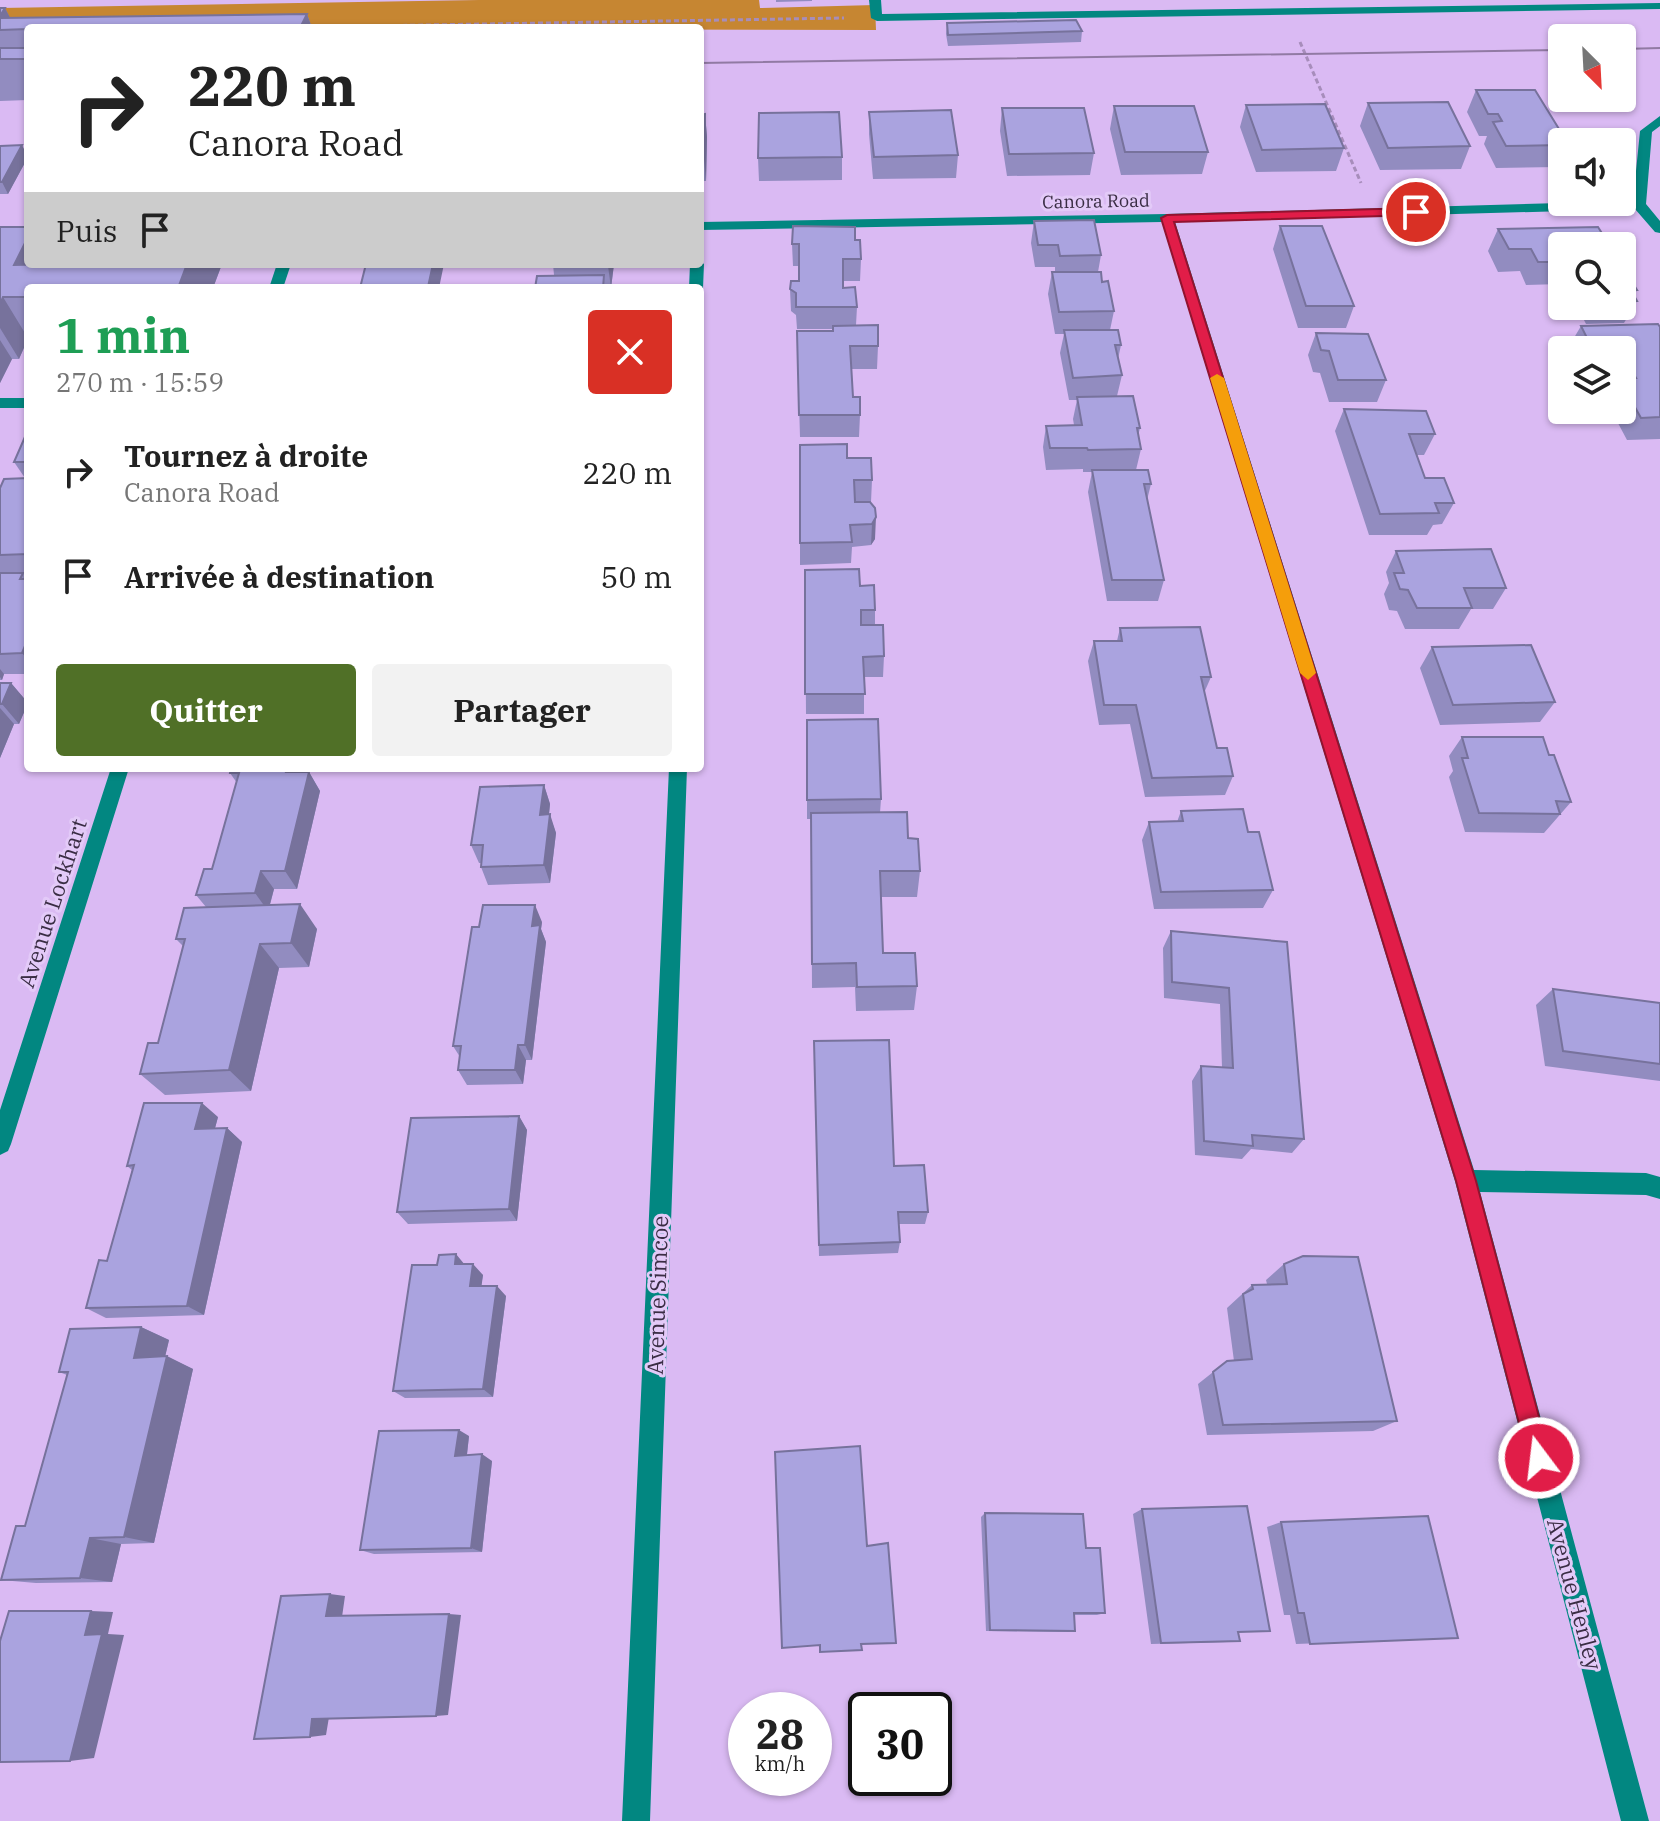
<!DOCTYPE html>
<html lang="fr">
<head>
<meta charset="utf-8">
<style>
	:root { --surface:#fff; --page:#f2f2f2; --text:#222; --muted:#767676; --accent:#507027 }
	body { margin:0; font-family:"IBM Plex Serif",serif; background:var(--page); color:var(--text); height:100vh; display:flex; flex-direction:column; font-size:30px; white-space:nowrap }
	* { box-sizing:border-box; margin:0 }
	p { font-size:26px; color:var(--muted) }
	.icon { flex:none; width:44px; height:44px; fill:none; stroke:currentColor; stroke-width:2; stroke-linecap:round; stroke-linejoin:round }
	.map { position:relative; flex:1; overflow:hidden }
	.sheet { position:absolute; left:24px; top:284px; width:680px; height:488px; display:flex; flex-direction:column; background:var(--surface); border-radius:8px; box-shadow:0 2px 6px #0004 }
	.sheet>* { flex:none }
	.top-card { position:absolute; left:24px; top:24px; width:680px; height:244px; border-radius:8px; box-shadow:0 2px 6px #0004; background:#fff; color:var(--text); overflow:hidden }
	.needle { width:52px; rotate:156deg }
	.fabs { position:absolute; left:1548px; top:24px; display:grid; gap:16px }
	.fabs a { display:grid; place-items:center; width:88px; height:88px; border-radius:8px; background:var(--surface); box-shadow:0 2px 6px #0004; font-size:40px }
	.speed { position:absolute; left:728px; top:1692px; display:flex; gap:16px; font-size:40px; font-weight:700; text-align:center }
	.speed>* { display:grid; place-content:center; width:104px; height:104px; border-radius:50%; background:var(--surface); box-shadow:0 2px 6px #0004; line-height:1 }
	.speed small { font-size:20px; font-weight:400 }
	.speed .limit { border:4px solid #111; border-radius:12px; background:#fff; color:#111 }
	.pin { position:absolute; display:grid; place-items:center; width:68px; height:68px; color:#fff; margin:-34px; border:4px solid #fff; border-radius:50%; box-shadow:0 2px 8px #0007 }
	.me { position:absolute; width:88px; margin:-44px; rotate:345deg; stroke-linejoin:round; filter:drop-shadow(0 0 6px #0008) }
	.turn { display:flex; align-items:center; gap:28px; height:168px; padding:0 32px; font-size:36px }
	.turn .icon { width:104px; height:104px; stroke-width:2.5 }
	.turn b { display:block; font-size:56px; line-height:68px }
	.then { display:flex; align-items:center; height:76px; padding:0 32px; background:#0003; gap:16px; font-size:30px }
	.round { display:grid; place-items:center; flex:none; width:84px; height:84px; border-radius:8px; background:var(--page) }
	.head { display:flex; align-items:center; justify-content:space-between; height:136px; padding:0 32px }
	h1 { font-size:48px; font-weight:800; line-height:60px; color:#1e9e55 }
	.primary-button { display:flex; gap:16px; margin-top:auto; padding:16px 32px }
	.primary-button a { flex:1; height:92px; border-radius:8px; background:var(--accent); color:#fff; font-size:32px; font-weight:800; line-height:92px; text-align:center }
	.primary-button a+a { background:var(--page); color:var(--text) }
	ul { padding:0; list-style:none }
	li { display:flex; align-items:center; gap:24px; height:104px; padding:0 32px }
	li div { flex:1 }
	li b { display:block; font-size:30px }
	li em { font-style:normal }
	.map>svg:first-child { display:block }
	.forest { fill:#c68632 }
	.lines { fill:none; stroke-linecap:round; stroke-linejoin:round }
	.path { stroke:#a78dbb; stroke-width:3; stroke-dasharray:5 3; stroke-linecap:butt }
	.minor { fill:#028781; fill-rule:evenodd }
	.tram { stroke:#917aa3; stroke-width:2 }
	.wall { fill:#928cc0 }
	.shaded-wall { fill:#77729c }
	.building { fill:#aaa3df; stroke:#77729c; stroke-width:2 }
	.route { fill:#e11d48; stroke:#92132f; stroke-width:2 }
	.slow { fill:#f59e0b }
	.labels { text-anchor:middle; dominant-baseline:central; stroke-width:6; stroke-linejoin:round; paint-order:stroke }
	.far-street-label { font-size:18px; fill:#3a2d44; stroke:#e3caf8 }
	.street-label { font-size:22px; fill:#3a2d44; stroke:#e3caf8 }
</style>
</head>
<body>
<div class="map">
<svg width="1660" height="1821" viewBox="0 0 1660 1821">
	<rect width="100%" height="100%" fill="#dabaf3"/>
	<path class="forest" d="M479,0H759L760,8L875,5L876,30L28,28V43L0,8Z"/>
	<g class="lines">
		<path class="path" d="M306,27L844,18
			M1300,42L1361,183"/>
		<path class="minor" d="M869,0H881L882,14L1660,3V9L877,21L871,18Z
			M1660,116V126L1652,132L1646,204L1660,221V233L1655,232L1635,209L1175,222L1474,1170L1646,1173L1660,1177V1199L1646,1195L1480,1192L1649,1821H1621L1455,1181L1162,222L700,230V222L1167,214L1633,201L1640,131Z
			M700,261L704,264L703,288L700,291V288H689L690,264H700Z
			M277,264H291L283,288H269Z
			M0,398H28V408H0Z
			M111,768H129L11,1144L8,1151L0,1155V1110Z
			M669,768H687L650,1821H622Z"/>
		<path class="tram" d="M1622,49L1660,48
			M700,63L1562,50"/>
	</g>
	<path class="wall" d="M776,0H812V1L776,2Z
		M0,8H5L10,18L307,14L312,28H28V100L0,101Z
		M947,23L1082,31L1081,42L948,46L946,34Z
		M1476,90L1562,142V158L1558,167L1496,168L1484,144L1487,136H1479L1467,112Z
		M1368,103L1470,146L1461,169L1380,170L1360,126Z
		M1246,105L1344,148L1336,171L1256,172L1240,127Z
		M1114,106L1208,152L1202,174L1121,175L1110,129Z
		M1002,108L1094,153L1090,175L1007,176L1000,131Z
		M869,112L958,155L956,178L873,179L869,134Z
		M705,114L707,137L706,181H700V115Z
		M0,146L28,157L8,194H0Z
		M842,157V180L759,181L758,158Z
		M1034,221L1101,255L1098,272L1114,311L1110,330L1121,345L1118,359L1122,375L1117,396L1140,428L1138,436L1141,449L1136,470L1151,484L1147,500L1164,580L1158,601H1107L1088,492L1092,472H1083V469L1046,470L1043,447L1046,426L1074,425L1073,419L1077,400H1069L1060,353L1064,334H1055L1048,294L1052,272H1055V267H1035L1031,243Z
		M1280,226L1354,306L1346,328H1298L1273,249Z
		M0,227L54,265L222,264L213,288H28V355L24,348L19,359H12L0,383Z
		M1498,229L1562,246V286L1561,284L1526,285L1520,271L1498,272L1488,251Z
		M855,240L861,259L860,281H843V288L857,307L856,325L878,346L877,369H851L853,397L860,415L859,437H800L797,331H833V329H797L796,315L791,311L790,289L799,281V266H793L792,244Z
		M553,264H614L611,288H535L554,275Z
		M1622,266L1637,290L1634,296L1637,301L1624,323L1586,324L1580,312L1576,313L1572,306H1622Z
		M1581,326L1660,327V439L1627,440L1611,410H1622V350H1569L1568,348Z
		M1316,333L1386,380L1377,402H1329L1320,373L1313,372L1308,355Z
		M1344,409L1435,434L1424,455H1417L1425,478L1454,503L1442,524L1433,525L1427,535H1369L1335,431Z
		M28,430V576H26L28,579V674H4L2,680H0V488L25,478L14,462Z
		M847,458L872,480L871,502H855H870L875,539L871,545L852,547L851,563L800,565V543Z
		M1396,551L1506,588L1493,609H1471L1459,629H1405L1397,611L1389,610L1384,594L1389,583L1386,572Z
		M805,570L860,586L875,610V625L884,656L883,677H864V714H806Z
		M1120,628L1211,677L1204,693L1217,748L1233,776L1225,795L1145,797L1130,724L1099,725L1088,661L1094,641H1117Z
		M1432,647L1555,702L1540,722L1440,725L1420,668Z
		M0,683H11L28,703L19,724H14L0,758Z
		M807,720L881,799L880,813L908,838L920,871L917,897H881L883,953L917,986L914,1010L856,1011L855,987L812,988L811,819H807Z
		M1462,737L1549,755L1571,802L1544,833L1465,832L1449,777L1453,771L1449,756Z
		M231,768H301L302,772H309L320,791L297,889H274L270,905L317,929L309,967L279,968L251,1091L165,1095L140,1074L158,1043L183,946L176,939L206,907L196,895L212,869L237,783L230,773Z
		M544,785L550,804L549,814L556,833L550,883L488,885L481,867V863H479L471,845Z
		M1181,811L1273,890L1263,908L1154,909L1142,840L1149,822H1177Z
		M542,922L541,929L546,942L532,1060H526L523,1084L467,1085L458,1070L460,1057L453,1046Z
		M1171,931L1287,942L1304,1139L1292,1153L1251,1149L1242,1159L1195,1155L1192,1081L1201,1066L1222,1067L1220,1004L1164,998L1163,948Z
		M1553,989L1660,1003V1081L1545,1066L1536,1005Z
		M814,1041L894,1166L928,1212L925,1224H898L900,1242L898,1253L819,1256Z
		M519,1116L527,1130L517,1221L408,1224L397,1212Z
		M218,1117L215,1128H227L242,1142L204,1315L106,1318L86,1308L107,1261L132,1170L127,1166Z
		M464,1264L483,1275L481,1286L506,1296L493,1397L405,1398L393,1391Z
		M1284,1264L1397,1421L1373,1431L1207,1435L1198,1384L1227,1361H1234L1227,1308L1252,1285L1267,1284L1266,1280Z
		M141,1327L169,1340L165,1356L193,1369L154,1543L121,1544L112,1582L36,1583L1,1580L25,1526L67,1375L59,1372Z
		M469,1436L467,1455L492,1461L482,1552L374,1554L360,1550Z
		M1142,1509L1238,1633L1227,1642L1151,1644L1133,1514Z
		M985,1513L1086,1548L1105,1613L1097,1615H1074L1075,1631L1068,1632L986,1631L981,1517Z
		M1281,1522L1458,1638L1296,1644L1290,1615H1284L1267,1527Z"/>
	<path class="shaded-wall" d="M5,8L16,29L0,21V16Z
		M307,14L312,28H302L301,26Z
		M705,114L707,137L706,181L704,159Z
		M22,145L28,157L8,194L2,182Z
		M28,237V264H54L56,269L14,265Z
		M187,264H222L213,288H178Z
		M433,264H444L439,288H428Z
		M608,264H614L611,288L608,266Z
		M3,297L28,338L19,359L0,328V304Z
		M0,340L12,359L0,383Z
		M876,517L875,539L871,545L872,524Z
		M28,639V660L22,653Z
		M0,669L4,674L2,680L0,677Z
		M11,683L28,703L19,724L2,704Z
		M0,708L14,724L0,758Z
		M287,768H301L302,770L297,791L286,772Z
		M309,772L320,791L297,889L285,871Z
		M544,785L550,804L547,833L540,815Z
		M550,814L556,833L550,883L544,865Z
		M261,871L274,889L268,911L255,893Z
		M300,904L317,929L309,967L291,943Z
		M535,905L542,922L541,929L546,942L532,1060L525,1045L532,926Z
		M260,944L279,968L251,1091L229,1070Z
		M518,1045L526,1060L523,1084L515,1070Z
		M202,1103L218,1117L211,1143L195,1129Z
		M519,1116L527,1130L517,1221L509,1209Z
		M227,1128L242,1142L204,1315L187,1306Z
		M456,1254L465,1265L455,1264Z
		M473,1264L483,1275L480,1297L470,1286Z
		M497,1286L506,1296L493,1397L483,1389Z
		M141,1327L169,1340L162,1370L134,1358Z
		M167,1356L193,1369L154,1543L124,1537Z
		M459,1430L469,1436L466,1462L455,1456Z
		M482,1454L492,1461L482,1552L471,1548Z
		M90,1538L121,1544L112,1582L80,1578Z
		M330,1594L345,1596L342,1617L326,1616Z
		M91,1611L113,1612L108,1634L124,1635L94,1758L70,1761L85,1635Z
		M449,1614L461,1615L448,1715L436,1716Z
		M329,1717L326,1735L310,1737L312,1719Z"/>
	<path class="building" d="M0,8H5L0,16Z
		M307,14L301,26L28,28V29L0,30V18Z
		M1076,20L1082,31L948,35L947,23Z
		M0,48H28V59H0Z
		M1476,90H1535L1567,142H1562V145L1506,146L1493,122L1502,121L1498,114H1488Z
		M1448,102L1470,146L1388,148L1368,103Z
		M1325,104L1344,148L1262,150L1246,105Z
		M1114,106H1194L1208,152H1125Z
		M1002,108H1084L1094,153L1009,154Z
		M951,110L958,155L874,157L869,112Z
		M839,112L842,157L758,158L759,113Z
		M705,114L704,159H700V115Z
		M22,145L2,182H0V146Z
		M1094,220L1101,255L1060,256L1058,245H1038L1034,221Z
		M793,226L855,227V240H860L861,259H843V288L855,287L857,307H796V293L790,289L791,281H799V244H792Z
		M1280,226H1322L1354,306H1306Z
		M0,227H28V237L14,265L60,264H187L178,288H28V297H3L0,304Z
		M1598,227L1610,246H1562V262H1538L1531,249H1509L1498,229Z
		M366,264H433L428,287L360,288Z
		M553,264H608V266H553Z
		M1622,266L1637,290H1631L1637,301H1622Z
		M1052,272H1101L1102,282L1108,281L1114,311L1059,312Z
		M604,275L603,288H535L537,276Z
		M1658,324L1660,327V417L1641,418L1622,384V378H1636L1622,353V350H1620L1616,343L1590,344L1581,326Z
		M878,325V346H850L853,397H860V415H799L797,331H833V326Z
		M1064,330H1118L1121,345H1115L1122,375L1073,378Z
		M1316,333L1368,334L1386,380H1338L1329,351L1321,350Z
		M28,338V347H23Z
		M1133,396L1140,428H1137L1141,449L1088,450L1087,448H1050L1046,426L1082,425L1077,397Z
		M1344,409L1426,411L1435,434H1409L1425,478H1444L1454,503H1435L1439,513L1380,514Z
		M28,430V462H14Z
		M847,444V458H871L872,480H854L855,502H870L875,508L876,517L872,524L850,525L852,542L800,543V445Z
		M1092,470H1148L1151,484H1144L1164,580H1112Z
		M28,478V554L0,555V488L4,479Z
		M1491,549L1506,588H1464L1472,608H1417L1408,590L1400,589L1394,573H1404L1396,551Z
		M859,569L860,586L874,585L875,610H861V625H883L884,656L863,657L865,694H805V570Z
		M0,573H23L20,579H28V639L22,653L0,654Z
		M1200,627L1211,677H1201L1217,748H1227L1233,776L1152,778L1136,705H1104L1094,641H1122L1120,628Z
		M1531,645L1555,702L1453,705L1432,647Z
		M0,683H11L2,704H0Z
		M878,719L881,799L807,800V720Z
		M1462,737H1543L1549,755H1554L1571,802L1556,801L1560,814L1479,813L1462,758H1468Z
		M231,768H287L286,772H309L285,871H261L255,893L196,895L204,869H212L239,773H230Z
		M544,785L540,815L550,814L544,865L481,867L483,845H471L480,787Z
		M1243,809L1248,832H1259L1273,890L1161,892L1149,822L1183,821L1181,811Z
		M907,812L908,838L918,839L920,871H880L883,953H915L917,986L857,987L856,963L812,964L811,813Z
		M300,904L291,943L260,944L229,1070L140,1074L148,1043H158L185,939H176L184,908Z
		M483,905H535L532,926L540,925L525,1045H518L515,1070H458L461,1046H453L472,927H479Z
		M1171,931L1287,942L1304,1139L1252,1135L1253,1146L1204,1141L1201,1066L1233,1068L1229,988L1172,982Z
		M1553,989L1660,1003V1064L1563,1051Z
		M889,1040L894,1166L924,1165L928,1212H898L900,1242L819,1245L814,1041Z
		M144,1103H202L195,1129L227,1128L187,1306L86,1308L99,1260L107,1261L134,1165L127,1166Z
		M519,1116L509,1209L397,1212L411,1118Z
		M456,1254L455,1264H473L470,1286H497L483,1389L393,1391L412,1265H437L439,1255Z
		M1303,1256L1358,1257L1397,1421L1223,1425L1213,1372L1227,1361L1252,1359L1243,1294L1253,1289L1252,1285L1287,1284L1284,1264Z
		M141,1327L134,1358L167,1356L124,1537L90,1538L80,1578L1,1580L16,1526H25L68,1372H59L70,1329Z
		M459,1430L455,1456L482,1454L471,1548L360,1550L379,1431Z
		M860,1446L867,1546L888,1543L896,1643L861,1644L862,1650L820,1652V1645L782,1648L775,1452Z
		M1247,1506L1270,1631L1238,1632L1240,1641L1161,1643L1142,1509Z
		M985,1513L1083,1514L1086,1548H1100L1105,1613H1074L1075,1631L990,1630Z
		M1428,1516L1458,1638L1310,1644L1304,1613H1298L1281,1522Z
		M330,1594L326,1616L449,1614L436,1716L312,1719L310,1737L254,1739L281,1596Z
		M9,1611H91L85,1635L102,1634L70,1761L0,1762V1641Z"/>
	<path class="route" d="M1416,208L1422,212L1420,215L1174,222L1476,1181L1550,1458L1547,1467L1539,1470L1531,1467L1528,1458L1456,1181L1161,218L1167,215Z"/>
	<path class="slow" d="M1217,374L1224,378L1316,673L1308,680L1300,673L1210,378Z"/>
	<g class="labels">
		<g class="far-street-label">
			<text transform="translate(1096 201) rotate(-1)">Canora Road</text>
		</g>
		<g class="street-label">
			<text transform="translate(52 903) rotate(-72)">Avenue Lockhart</text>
			<text transform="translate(657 1295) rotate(-88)">Avenue Simcoe</text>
			<text transform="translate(1575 1594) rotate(75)">Avenue Henley</text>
		</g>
	</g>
</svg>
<div class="fabs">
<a><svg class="needle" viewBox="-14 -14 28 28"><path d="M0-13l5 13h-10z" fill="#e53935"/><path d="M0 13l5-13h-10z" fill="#767676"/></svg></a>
<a><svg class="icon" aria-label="sound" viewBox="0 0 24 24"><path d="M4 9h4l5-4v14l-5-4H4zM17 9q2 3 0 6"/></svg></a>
<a><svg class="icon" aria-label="search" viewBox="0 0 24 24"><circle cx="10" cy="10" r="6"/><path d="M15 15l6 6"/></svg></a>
<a><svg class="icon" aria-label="layers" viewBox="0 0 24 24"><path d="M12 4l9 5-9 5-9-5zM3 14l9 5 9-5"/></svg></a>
</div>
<div class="speed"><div>28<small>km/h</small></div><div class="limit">30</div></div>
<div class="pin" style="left:1416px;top:212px;background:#d93025"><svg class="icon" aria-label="arrive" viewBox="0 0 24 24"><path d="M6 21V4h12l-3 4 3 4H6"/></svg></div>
<svg class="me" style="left:1539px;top:1458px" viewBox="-20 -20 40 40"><circle r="17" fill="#e11d48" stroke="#fff" stroke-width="3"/><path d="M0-11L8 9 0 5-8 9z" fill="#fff"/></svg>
<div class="top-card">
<div class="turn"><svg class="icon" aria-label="right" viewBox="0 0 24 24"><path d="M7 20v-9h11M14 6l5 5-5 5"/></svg><div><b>220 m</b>Canora Road</div></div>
<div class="then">Puis<svg class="icon" aria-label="arrive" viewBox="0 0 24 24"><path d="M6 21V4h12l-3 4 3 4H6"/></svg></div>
</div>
<section class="sheet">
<div class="head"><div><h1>1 min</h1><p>270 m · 15:59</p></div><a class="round" style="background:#d93025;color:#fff"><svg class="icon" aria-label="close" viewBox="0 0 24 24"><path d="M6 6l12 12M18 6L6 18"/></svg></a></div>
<ul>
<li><svg class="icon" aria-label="right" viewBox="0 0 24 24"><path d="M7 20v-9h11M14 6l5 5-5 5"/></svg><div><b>Tournez à droite</b><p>Canora Road</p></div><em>220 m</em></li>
<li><svg class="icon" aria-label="arrive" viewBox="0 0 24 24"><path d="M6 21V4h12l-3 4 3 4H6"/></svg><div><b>Arrivée à destination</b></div><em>50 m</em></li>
</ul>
<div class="primary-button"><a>Quitter</a><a>Partager</a></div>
</section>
</div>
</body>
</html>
